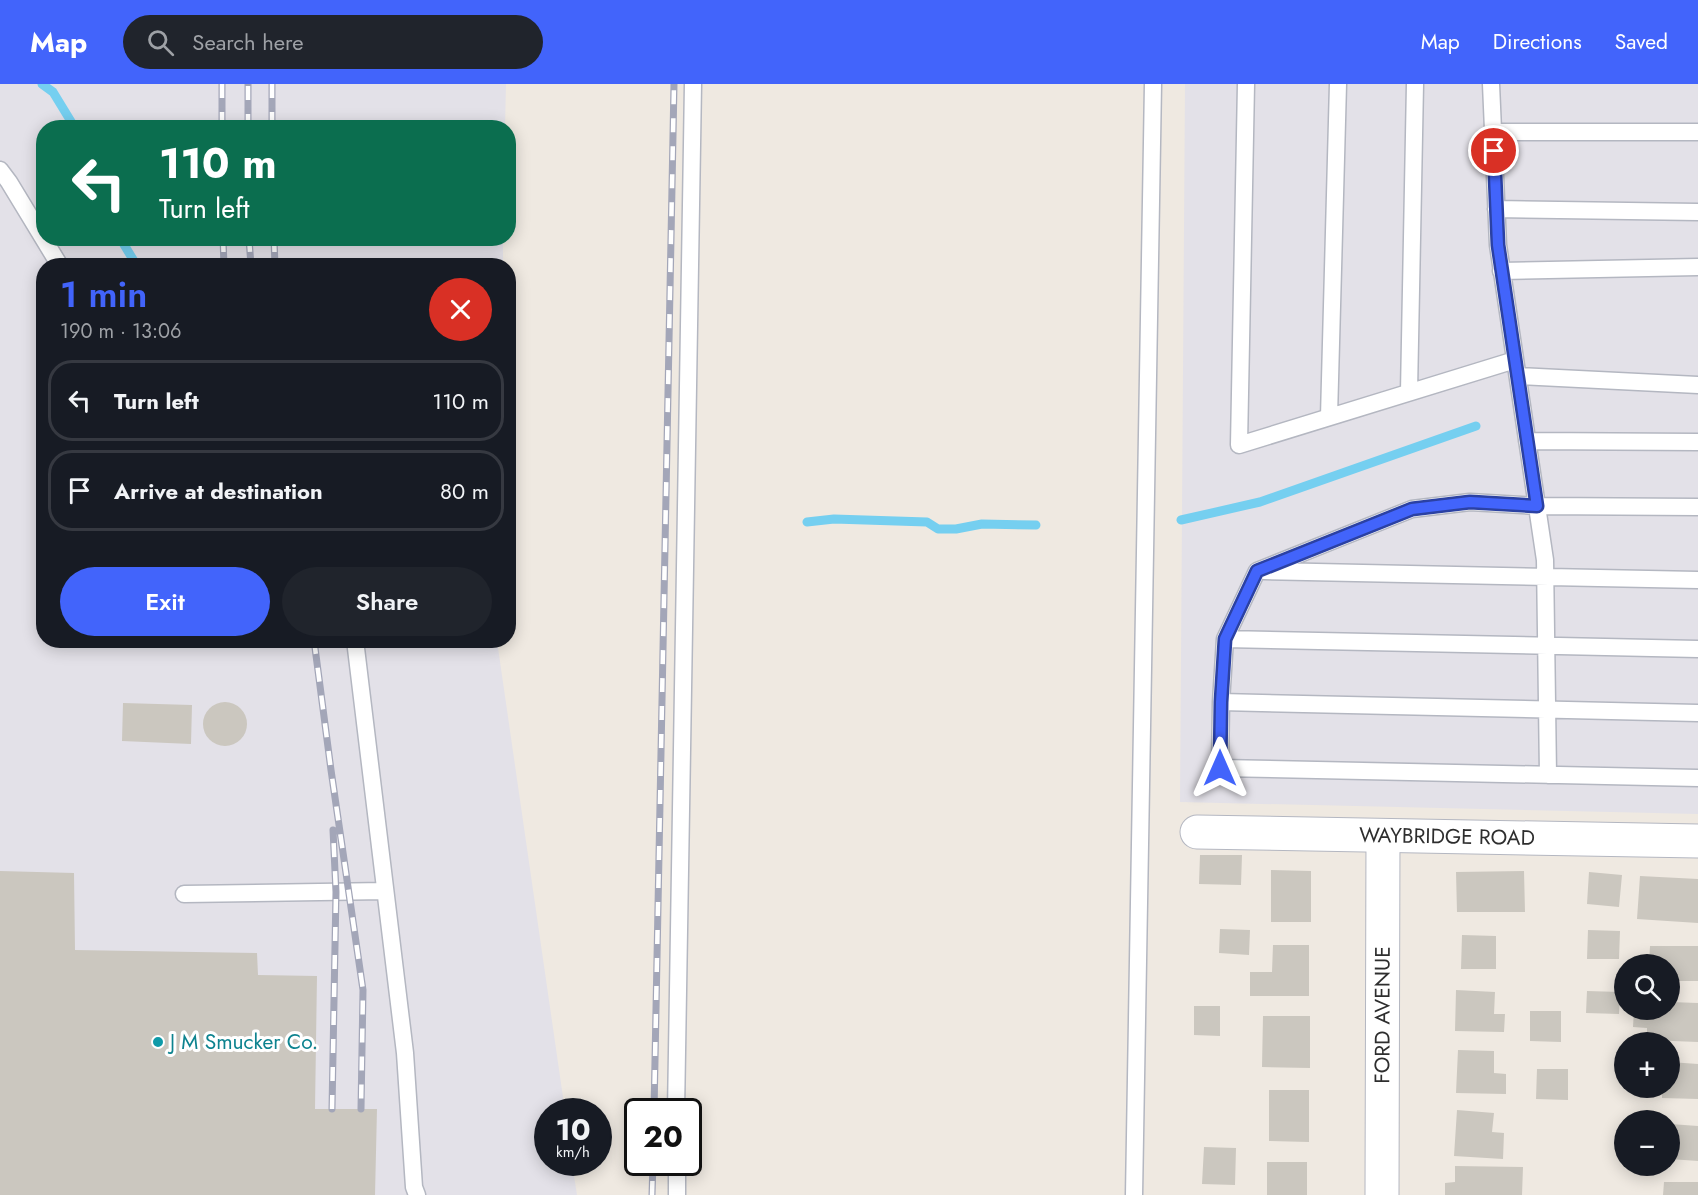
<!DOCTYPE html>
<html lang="en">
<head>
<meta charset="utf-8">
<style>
	:root { --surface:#171b24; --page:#20242c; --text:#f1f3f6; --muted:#9ea1a6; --line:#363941; --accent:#4264fb }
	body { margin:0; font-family:Jost,sans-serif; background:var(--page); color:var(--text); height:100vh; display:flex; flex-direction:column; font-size:22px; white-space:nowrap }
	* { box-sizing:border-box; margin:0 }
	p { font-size:20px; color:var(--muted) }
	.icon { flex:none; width:33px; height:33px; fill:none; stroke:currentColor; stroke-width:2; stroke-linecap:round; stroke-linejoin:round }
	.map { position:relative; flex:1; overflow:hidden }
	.sheet { position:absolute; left:36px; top:174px; width:480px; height:390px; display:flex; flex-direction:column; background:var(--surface); border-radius:24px; box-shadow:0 3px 15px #0003 }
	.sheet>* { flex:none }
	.banner { position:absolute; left:36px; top:36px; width:480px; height:126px; border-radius:24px; box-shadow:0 3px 15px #0003; background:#0b6e4f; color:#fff; overflow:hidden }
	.buttons { position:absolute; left:1614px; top:870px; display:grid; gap:12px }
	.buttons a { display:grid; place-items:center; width:66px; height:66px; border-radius:50%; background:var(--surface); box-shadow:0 3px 15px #0003; font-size:30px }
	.speed { position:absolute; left:534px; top:1014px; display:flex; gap:12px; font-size:30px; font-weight:700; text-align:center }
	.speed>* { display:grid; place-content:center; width:78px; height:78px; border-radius:50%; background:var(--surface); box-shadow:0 3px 15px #0003; line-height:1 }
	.speed small { font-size:15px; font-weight:400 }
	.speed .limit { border:3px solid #111; border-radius:9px; background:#fff; color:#111 }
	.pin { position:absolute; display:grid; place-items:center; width:51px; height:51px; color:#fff; margin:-26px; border:3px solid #fff; border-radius:50%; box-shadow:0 2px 6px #0007 }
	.me { position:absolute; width:66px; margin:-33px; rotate:0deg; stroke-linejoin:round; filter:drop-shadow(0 0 4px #0008) }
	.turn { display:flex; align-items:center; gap:21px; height:126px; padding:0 24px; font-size:27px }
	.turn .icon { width:78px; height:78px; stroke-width:2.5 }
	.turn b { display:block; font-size:42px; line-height:51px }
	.round { display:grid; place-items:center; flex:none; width:63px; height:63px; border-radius:32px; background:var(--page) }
	.overview { display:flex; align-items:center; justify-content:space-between; height:102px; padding:0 24px }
	h1 { font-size:36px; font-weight:600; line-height:45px; color:var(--accent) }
	.button { display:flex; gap:12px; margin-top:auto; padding:12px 24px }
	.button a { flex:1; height:69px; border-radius:36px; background:var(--accent); color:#fff; font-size:24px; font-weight:600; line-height:69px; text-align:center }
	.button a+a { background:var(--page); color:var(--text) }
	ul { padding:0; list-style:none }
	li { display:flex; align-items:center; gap:18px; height:81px; margin:0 12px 9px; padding:0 12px; border:3px solid var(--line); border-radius:24px }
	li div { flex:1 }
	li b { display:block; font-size:22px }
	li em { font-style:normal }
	header { display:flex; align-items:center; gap:36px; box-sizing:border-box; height:84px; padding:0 30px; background:var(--accent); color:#fff }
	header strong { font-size:28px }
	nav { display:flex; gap:33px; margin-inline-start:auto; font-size:21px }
	.search { width:420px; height:54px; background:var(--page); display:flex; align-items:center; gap:15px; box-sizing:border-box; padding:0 21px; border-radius:33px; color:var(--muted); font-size:22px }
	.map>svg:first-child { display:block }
	.industrial { fill:#e3e1e8 }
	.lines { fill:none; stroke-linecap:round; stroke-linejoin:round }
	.stream { stroke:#75cff0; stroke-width:9 }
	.building { fill:#cbc7bf }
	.service-casing { stroke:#b4b7c1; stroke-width:19 }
	.minor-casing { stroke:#b4b7c1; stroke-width:35 }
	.service { stroke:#fff; stroke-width:16 }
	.minor { stroke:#fff; stroke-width:33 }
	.rail-casing { stroke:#a3a6b8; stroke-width:7 }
	.rail { stroke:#fff; stroke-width:4.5; stroke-dasharray:14; stroke-linecap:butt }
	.route-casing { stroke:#2b41a3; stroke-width:15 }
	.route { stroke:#4264fb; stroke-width:10 }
	.culture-dot { fill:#0f9aa8; stroke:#fff; stroke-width:2 }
	.labels { text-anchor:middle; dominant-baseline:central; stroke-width:6; stroke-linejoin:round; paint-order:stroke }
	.street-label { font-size:21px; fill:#2e2e2e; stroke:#fff }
	.culture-label { font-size:21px; fill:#0d838f; stroke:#fff; text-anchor:start }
</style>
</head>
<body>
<header>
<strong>Map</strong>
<div class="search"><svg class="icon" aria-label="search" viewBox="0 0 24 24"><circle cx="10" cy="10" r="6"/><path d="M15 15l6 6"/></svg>Search here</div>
<nav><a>Map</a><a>Directions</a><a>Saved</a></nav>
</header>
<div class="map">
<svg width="1698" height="1111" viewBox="0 0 1698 1111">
	<rect width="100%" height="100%" fill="#efe9e1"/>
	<path class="industrial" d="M0,0H506L505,43L44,44V154L503,155V181L44,182V556L497,557L565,1027L548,1028V1078L572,1079L577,1111H0Z
		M1185,0H1698V730L1180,718Z"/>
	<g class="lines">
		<path class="stream" d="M42,0L53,8L75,44
			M120,154L137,182
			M1181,436L1260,418L1476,342
			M807,438L834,435L927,438L938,445H956L982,440L1036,441"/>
	</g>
	<path class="building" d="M203 640a22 22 0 1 1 44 0a22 22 0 1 1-44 0Z
		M123,619L192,621L191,660L122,657Z
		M1200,771H1242L1241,801L1199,800Z
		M1271,786L1311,787V838H1271Z
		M0,787L74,789L75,866L257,869L258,891L317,892L315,1025H377L375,1111H0Z
		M1524,787L1525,828H1457L1456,788Z
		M1589,788L1622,791L1619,823L1587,820Z
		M1640,792L1698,795V839L1637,835Z
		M1220,845L1250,846L1249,871L1219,869Z
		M1588,846L1620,847L1619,875H1587Z
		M1462,851L1496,852V885H1461Z
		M1273,861H1309V912H1250V888H1272Z
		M1650,862H1698V897H1670V880H1649Z
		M1456,906L1495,908L1494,930H1505L1504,948L1455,947Z
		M1587,907L1620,908L1619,930L1586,929Z
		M1670,918L1698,919V958L1647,956V944L1633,943L1634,926H1670Z
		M1194,922H1220V952L1194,951Z
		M1530,927H1561V958L1530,957Z
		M1263,932H1310V984L1262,983Z
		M1458,966L1494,967V989L1506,990V1010L1456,1009Z
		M1670,978L1698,980V1015L1662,1014V1004H1670Z
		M1537,985H1568V1016L1536,1015Z
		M1269,1006H1309V1058L1269,1057Z
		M1457,1026L1494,1029L1492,1048L1504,1049L1503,1075L1454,1072Z
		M1670,1040L1698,1042V1077L1670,1075Z
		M1204,1063L1236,1064L1235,1101L1202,1100Z
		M1267,1078H1307V1111H1267Z
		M1455,1082L1523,1083L1522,1111H1445V1099L1455,1098Z
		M1664,1098H1698V1111H1663Z"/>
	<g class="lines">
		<g class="service-casing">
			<path id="service" d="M1246,0L1239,361L1515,276
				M1491,0L1498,161L1545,476L1548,691
				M1493,48H1698
				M0,86L9,98L60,182
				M1496,125L1698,128
				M1501,187L1698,183
				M1518,292L1698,301
				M1409,308L1415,0
				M1329,333L1338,0
				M1527,357L1698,358
				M1698,423L1537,422L1470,418L1412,425L1257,487L1225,555L1221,618L1220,684L1698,694
				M1264,487L1698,496
				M1225,555L1698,565
				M355,556L405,969L414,1103L417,1111
				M1221,618L1698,629
				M184,810L385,807
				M676,1028L693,0
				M677,1078V1111
				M1134,1111L1153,0"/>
		</g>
		<g class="minor-casing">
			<g id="minor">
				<path id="s1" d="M1197,748L1698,757"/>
				<path id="s2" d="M1382,1111L1383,752"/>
			</g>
		</g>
		<use href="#service" class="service"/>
		<use href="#minor" class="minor"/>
		<g class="rail-casing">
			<path id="rail" d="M222,0V44
				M272,0V44
				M248,44V0
				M223,154L224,182
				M249,154L251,182
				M274,154L275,182
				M314,556L331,686L363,906L361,1025
				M332,1025L336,808L333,746
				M654,1028L674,0
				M652,1111L653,1078"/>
		</g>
		<use href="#rail" class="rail"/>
	</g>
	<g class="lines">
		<g class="route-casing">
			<path id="route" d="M1220,684L1221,618L1225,555L1257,487L1412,425L1470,418L1537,422L1498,161L1494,67"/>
		</g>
		<use href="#route" class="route"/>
	</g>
	<circle class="culture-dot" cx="158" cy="958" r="6"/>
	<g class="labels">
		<g class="street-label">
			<text stroke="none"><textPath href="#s1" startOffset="250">WAYBRIDGE ROAD</textPath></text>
			<text stroke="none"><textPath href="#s2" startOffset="180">FORD AVENUE</textPath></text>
		</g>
		<g class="culture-label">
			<text x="170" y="958">J M Smucker Co.</text>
		</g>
	</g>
</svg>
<div class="buttons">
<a><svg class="icon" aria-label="search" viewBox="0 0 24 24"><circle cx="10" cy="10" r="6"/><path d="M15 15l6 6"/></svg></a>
<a>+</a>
<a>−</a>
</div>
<div class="speed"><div>10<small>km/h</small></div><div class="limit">20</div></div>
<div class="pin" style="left:1494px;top:67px;background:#d93025"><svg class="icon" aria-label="arrive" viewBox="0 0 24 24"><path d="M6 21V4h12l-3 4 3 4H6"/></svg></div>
<svg class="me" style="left:1220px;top:684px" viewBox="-20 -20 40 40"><path d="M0-17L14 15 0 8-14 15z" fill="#4264fb" stroke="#fff" stroke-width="4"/></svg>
<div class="banner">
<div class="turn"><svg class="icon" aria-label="left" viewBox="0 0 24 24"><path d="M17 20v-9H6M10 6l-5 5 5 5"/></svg><div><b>110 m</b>Turn left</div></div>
</div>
<section class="sheet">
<div class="overview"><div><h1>1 min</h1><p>190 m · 13:06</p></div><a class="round" style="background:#d93025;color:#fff"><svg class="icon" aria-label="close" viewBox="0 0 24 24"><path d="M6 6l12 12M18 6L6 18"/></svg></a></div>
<ul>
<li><svg class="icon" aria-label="left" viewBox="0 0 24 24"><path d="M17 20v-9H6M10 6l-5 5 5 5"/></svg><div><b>Turn left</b></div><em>110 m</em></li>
<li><svg class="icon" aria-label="arrive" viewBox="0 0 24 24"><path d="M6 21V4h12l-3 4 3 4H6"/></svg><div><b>Arrive at destination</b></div><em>80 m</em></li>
</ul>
<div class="button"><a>Exit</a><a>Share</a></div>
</section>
</div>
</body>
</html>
